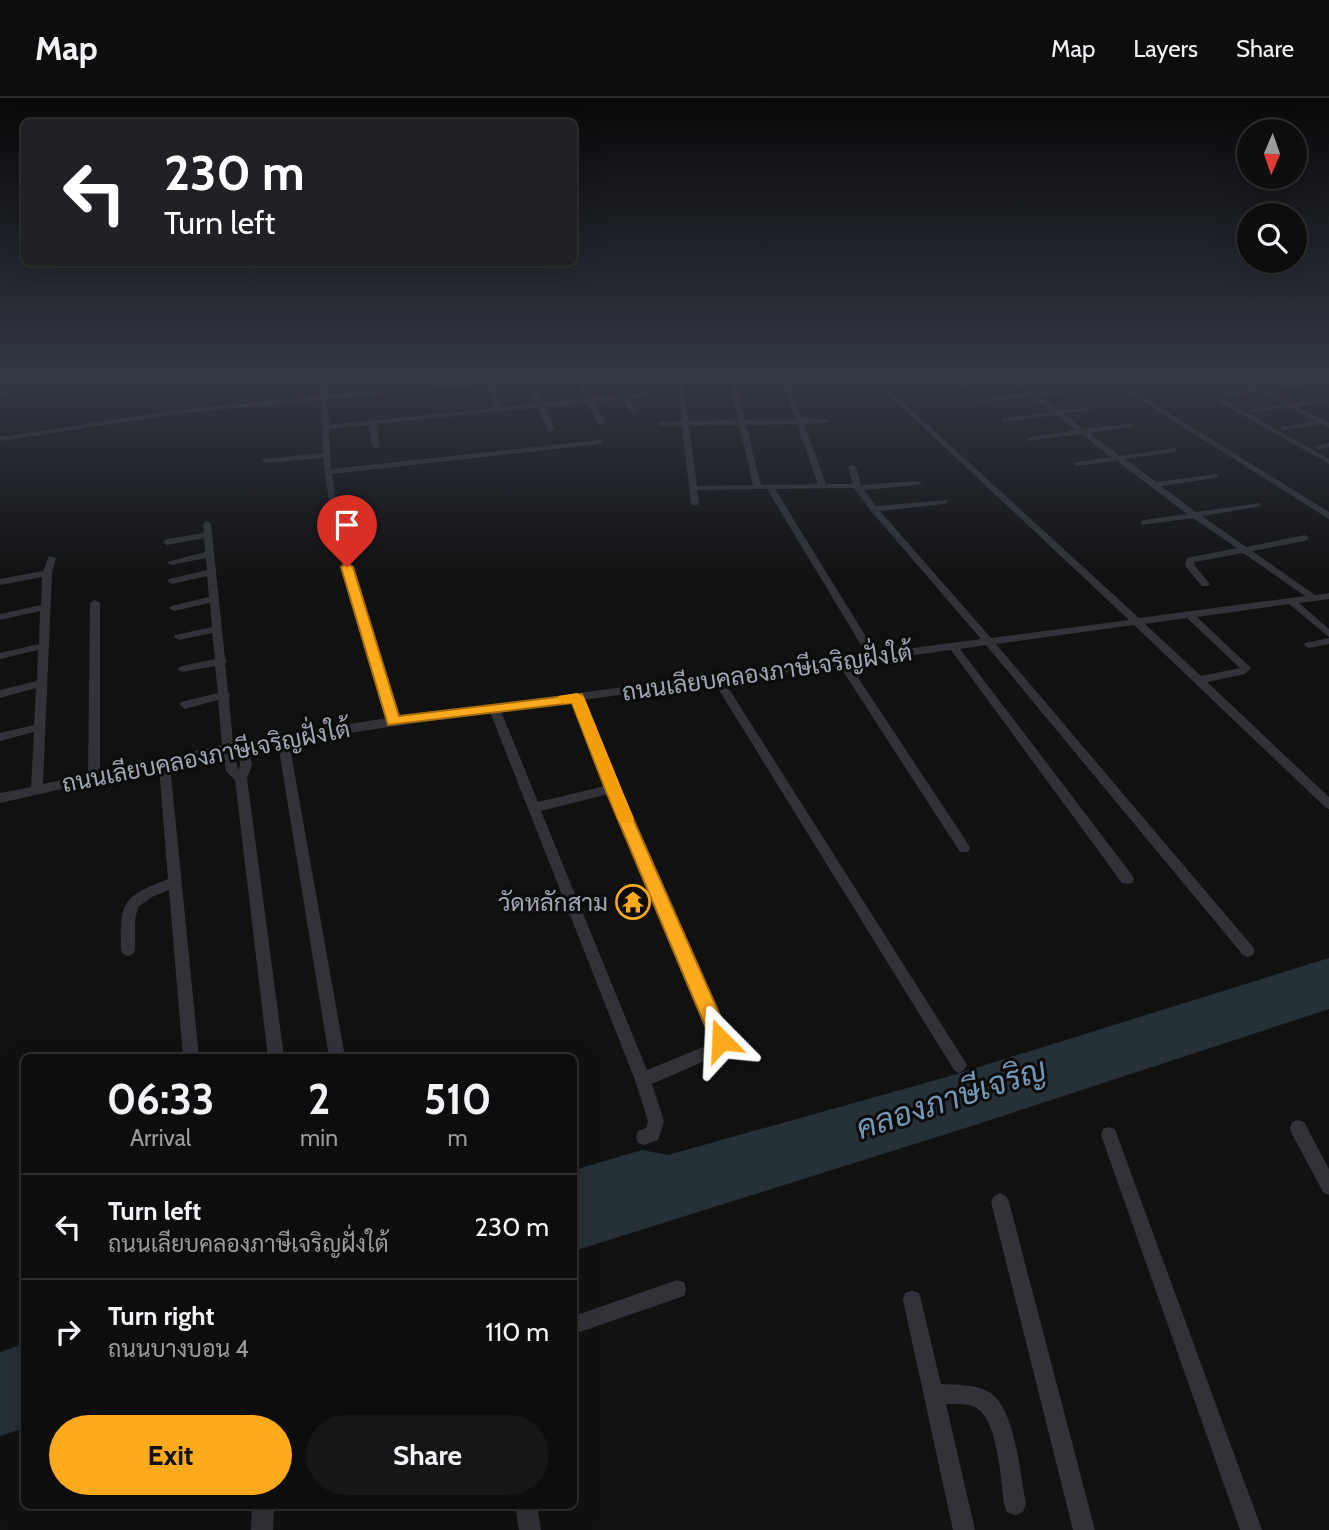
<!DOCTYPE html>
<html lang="en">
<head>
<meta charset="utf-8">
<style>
	:root { --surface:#0d0d0e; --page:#161617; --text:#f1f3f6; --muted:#9a9c9e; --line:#2d2d2e; --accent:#ffaa1c }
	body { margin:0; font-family:Cabin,Sarabun,sans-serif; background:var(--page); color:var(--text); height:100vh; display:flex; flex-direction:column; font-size:26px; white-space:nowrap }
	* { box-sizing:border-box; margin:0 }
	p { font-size:23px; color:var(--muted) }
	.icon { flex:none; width:38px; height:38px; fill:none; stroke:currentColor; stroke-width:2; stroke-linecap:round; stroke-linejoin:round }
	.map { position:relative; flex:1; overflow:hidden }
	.sheet { position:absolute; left:21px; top:956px; width:556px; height:455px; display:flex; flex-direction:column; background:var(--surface); border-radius:10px; box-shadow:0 7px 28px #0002,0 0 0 2px var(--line) }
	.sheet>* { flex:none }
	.top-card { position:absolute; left:21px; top:21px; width:556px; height:147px; border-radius:10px; box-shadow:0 7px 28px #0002,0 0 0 2px var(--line); background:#202124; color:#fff; overflow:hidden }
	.needle { width:46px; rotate:182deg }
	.buttons { position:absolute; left:1237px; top:21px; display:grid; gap:14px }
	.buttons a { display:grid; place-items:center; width:70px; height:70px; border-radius:50%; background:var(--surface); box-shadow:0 7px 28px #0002,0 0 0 2px var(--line); font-size:35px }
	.pin { position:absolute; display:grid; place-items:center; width:60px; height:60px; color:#fff; margin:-72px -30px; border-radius:50% 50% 50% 0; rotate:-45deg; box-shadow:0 0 7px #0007 }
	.pin .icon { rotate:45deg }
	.me { position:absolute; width:77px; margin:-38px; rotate:339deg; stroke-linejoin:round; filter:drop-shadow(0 0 5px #0008) }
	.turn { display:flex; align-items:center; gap:24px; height:147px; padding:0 28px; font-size:32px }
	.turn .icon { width:91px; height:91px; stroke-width:2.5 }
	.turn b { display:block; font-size:49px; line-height:60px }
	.eta { display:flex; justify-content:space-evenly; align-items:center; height:119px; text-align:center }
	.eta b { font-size:42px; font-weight:700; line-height:49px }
	.button { display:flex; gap:14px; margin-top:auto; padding:14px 28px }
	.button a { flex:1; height:80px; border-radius:42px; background:var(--accent); color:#111; font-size:28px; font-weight:700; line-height:80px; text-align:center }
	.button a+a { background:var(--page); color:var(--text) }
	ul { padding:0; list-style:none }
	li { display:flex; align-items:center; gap:21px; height:105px; padding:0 28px; border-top:2px solid var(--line) }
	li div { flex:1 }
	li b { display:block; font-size:26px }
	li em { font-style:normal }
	header { display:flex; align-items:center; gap:42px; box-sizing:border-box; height:98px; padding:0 35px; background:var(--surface); border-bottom:2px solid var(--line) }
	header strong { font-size:33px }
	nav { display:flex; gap:38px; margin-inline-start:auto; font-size:24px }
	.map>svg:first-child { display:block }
	.water { fill:#263037 }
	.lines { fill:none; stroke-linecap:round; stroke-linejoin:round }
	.minor { fill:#313338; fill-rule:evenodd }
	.route { fill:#ffaa1c; stroke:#a66e12; stroke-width:2 }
	.slow { fill:#f59e0b }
	.labels { text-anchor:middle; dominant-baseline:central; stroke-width:6; stroke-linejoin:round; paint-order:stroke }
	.street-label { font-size:24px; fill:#a0a7b5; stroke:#0c0c0d }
	.poi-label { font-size:24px; fill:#a0a7b5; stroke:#0c0c0d; text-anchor:end }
	.near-water-label { font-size:32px; font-style:italic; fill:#7398b4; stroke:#0c0c0d }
</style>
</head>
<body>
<header>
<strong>Map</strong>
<nav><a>Map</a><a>Layers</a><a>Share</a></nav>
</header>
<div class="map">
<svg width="1329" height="1432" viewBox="0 0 1329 1432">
	<rect width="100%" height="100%" fill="#111112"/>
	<path class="water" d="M1329,860V911L975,1027L574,1153V1072L642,1052L668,1057L950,978Z
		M24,1246V1330L0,1338V1254Z"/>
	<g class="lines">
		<path class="minor" d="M320,281H326L327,297L505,281V283L492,285L501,309L537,306L528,283L531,281L534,283L543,305L585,301L575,281H581L592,300L622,297L615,281H621L628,297L645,295L648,297L630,301L636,314L633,316L630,314L624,301L594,304L605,325L601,327L597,325L587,305L545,309L555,332L551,334L547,332L538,310L502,313L499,316L496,314L376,326L380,348L376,350L372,348L369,327L329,331L331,371L600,342L604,344L600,346L332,376L343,447L360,488L397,619L867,557L767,391L697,392L699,406L695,408L691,406L682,328H661L657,326L661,324L682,323L677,281H683L689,323L738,322L729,281H735L745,322L795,321L781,281H787L802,321H825L829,323L825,325L804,326L826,386H853L848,369L852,367L856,369L861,387L918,383L922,385L918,387L864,392L876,408L947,402L948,404L944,406L880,413L991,540L1129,522L872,281H878L1139,520L1305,498L1243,455L1194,464L1195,468L1210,486L1208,488H1202L1185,468L1187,460L1237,450L1193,420L1141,427V423L1144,422L1187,416L1117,363L1075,368V364H1078L1111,359L1081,336L1028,343L1027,341L1031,339L1076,332L1056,317L1002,324V320H1005L1051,314L1032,299L980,304V302L982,301L1027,295L1009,281L962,289L959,287L994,281H1016L1034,294L1080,290L1081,291L1078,293L1039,298L1059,312L1094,309V311L1092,312L1063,316L1084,331L1134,325V329H1131L1089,335L1120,358L1176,350V354H1173L1125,361L1156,384L1218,376L1219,378L1215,380L1161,388L1196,414L1260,405L1261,407L1257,409L1202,418L1246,449L1305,437L1309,440L1305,443L1252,453L1315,497L1329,495V501L1299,505L1329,531V539L1289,506L1197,519L1251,570L1245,576L1207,584L1329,699V711L1325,709L1134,527L996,546L1253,849L1255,853L1253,857L1248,859L1243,857L986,547L960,551L1132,777L1134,781L1132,785L1127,786L1122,785L951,552L849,566L968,746L970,750L968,754H960L839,567L724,583L964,962L967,967L964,972L959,975L954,972L714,584L583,602L618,691L729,942L718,957L652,986L664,1023L658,1042L644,1047L638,1045L636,1039L638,1033L646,1030L648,1023L635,982L490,614L289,644L345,959H329L278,646L249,651L252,667L247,680L284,959H268L235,682L226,673L223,655L170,667L199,959H183L169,792L152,799L138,809L135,822V852L133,856L128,858L123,856L121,852C120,803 122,799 168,781L159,669L0,705V695L31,689L34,634L0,643V635L34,627L36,590L0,600V592L37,583L38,552L0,561V555L39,546L40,513L0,522V516L41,507L42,479L0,487V481L43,473L49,458L56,460L52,475L43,686L88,676L90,505L95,502L100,505V674L222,647L218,602L185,611L180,607L181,604L218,595L215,568L182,574L177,571L182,568L215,561L212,535L179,542L174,539L175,537L212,529L210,505L174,513L169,510L171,508L209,499L207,478L172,486L167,483L169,481L207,472L206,460L171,467L167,464L205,454L204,440L167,447L163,444L167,441L204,435L203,426L207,423L211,426L225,560L227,563L225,565L228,594L230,597L229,600L233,645L387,620L350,488L335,447L323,360L265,365L261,363L265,361L323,355L321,302L177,316L0,343V339L177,312L320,298ZM485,286L494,310L329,327L327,301ZM797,326L818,386L761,387L746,327ZM739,327L753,387L697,388L689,328ZM854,390L871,413L981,541L876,555L775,391ZM1187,520L1240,570L1201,578L1145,526ZM573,603L605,688L538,704L501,613ZM238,652L240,667L238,672L234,653ZM608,696L713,940L708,947L647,972L541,713Z
			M1107,281H1114L1329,414V421Z
			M1238,281H1245L1262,290L1296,286L1297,284L1329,281L1327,283L1268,293L1292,305L1324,302V304L1298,309L1329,325V330L1321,326L1281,333V329L1315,323L1290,310L1251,314V312L1253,311L1284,306L1260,294L1222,298V296L1224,295L1254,291Z
			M6,289L11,290L0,301V295Z
			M1218,301H1222L1329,361V366L1218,303Z
			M1329,345V349L1317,351L1313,349Z
			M1329,540V546L1309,550L1304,547L1305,545Z
			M1298,1022L1304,1024L1329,1071V1097L1323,1094L1292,1036L1290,1030L1292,1024Z
			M1109,1029L1115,1031L1117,1037L1262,1432H1240L1101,1037L1103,1031Z
			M1000,1095L1006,1098L1009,1104L1095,1432H1073L991,1104L994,1098Z
			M677,1182L684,1184L686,1191L684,1198L574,1236V1218Z
			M912,1193L919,1195L921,1202L941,1286C957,1287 975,1286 989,1294C1016,1310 1020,1378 1026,1406L1023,1414L1015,1417L1007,1414L1004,1406C1001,1383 998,1325 978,1311C970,1305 956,1306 946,1306L975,1432H953L903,1202L905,1195Z
			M252,1407H274L273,1432H251Z
			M515,1407H537L541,1432H519Z"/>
	</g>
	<linearGradient id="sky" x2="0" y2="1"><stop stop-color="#09090a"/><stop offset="0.58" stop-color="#323844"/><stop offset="1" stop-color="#323844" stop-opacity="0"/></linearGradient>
	<rect width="1329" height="481" fill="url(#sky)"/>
	<path class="route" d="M347,465L353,469L399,618L582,596L620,691L731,942L728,949L721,951L714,949L605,691L572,605L388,627L341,469Z"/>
	<path class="slow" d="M577,595L584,599L634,721L632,725H620L618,721L572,605L564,606L557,601L559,598Z"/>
	<defs>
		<g id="temple-ring" transform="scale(1.75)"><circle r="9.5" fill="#0c0c0d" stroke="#ffaa1c" stroke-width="1.5"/><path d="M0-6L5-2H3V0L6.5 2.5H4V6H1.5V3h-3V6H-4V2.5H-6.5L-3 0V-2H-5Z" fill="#ffaa1c"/></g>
	</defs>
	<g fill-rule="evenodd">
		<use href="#temple-ring" x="633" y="804"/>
	</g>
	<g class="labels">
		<g class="street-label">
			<text transform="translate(767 574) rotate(-8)">ถนนเลียบคลองภาษีเจริญฝั่งใต้</text>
			<text transform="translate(206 658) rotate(-11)">ถนนเลียบคลองภาษีเจริญฝั่งใต้</text>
		</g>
		<g class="poi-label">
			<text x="608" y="804">วัดหลักสาม</text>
		</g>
		<g class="near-water-label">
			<text transform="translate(951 1000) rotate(-18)">คลองภาษีเจริญ</text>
		</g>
	</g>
</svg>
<div class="buttons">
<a><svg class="needle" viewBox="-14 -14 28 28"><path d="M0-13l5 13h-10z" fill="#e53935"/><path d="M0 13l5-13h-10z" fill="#9a9c9e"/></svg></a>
<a><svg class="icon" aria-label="search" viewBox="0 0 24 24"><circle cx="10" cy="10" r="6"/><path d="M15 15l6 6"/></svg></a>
</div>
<div class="pin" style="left:347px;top:469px;background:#d93025"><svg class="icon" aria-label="arrive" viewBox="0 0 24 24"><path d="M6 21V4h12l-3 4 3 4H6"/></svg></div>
<svg class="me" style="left:721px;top:942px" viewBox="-20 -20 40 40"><path d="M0-17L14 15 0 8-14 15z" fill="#ffaa1c" stroke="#fff" stroke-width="4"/></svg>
<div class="top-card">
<div class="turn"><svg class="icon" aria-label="left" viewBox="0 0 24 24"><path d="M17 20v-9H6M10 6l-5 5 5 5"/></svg><div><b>230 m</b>Turn left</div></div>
</div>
<section class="sheet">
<div class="eta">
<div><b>06:33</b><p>Arrival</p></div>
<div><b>2</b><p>min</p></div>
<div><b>510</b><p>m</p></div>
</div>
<ul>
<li><svg class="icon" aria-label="left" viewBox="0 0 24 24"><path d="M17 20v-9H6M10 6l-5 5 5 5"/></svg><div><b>Turn left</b><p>ถนนเลียบคลองภาษีเจริญฝั่งใต้</p></div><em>230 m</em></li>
<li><svg class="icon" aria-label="right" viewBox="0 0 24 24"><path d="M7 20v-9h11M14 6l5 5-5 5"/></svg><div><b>Turn right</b><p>ถนนบางบอน 4</p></div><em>110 m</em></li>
</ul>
<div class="button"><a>Exit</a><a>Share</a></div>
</section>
</div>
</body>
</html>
